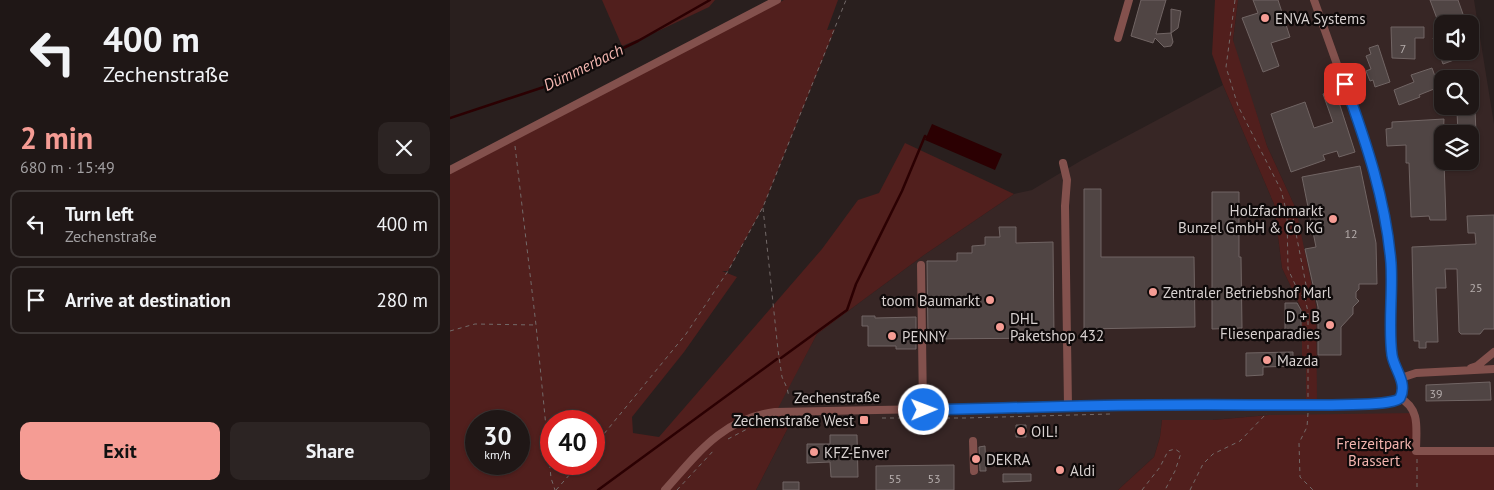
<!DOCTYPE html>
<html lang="en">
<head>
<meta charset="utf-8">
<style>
	:root { --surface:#1f1716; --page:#2c2423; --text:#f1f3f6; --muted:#a19fa1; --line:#3c3635; --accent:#f59c94 }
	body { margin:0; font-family:"PT Sans",sans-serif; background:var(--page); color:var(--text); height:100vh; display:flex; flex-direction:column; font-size:19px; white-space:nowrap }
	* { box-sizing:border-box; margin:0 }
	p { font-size:16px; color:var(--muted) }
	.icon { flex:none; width:28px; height:28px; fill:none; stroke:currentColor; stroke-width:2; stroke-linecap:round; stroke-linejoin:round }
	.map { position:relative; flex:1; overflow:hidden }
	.details { display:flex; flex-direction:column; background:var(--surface); width:450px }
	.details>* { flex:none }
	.top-card { background:#1f1716; color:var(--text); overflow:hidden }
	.buttons { position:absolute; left:984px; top:15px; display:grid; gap:10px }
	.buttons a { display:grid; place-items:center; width:45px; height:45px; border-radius:10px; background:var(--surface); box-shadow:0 1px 4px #0004,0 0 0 1px var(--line); font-size:25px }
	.speed { position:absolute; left:15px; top:410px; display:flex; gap:10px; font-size:25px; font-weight:700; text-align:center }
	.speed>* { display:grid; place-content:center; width:65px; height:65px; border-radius:50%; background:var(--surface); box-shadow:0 1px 4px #0004,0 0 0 1px var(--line); line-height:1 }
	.speed small { font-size:12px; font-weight:400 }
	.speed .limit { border:8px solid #d22; background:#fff; color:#111 }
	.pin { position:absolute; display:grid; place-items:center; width:42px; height:42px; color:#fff; margin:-21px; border-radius:10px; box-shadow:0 2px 8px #0006 }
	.me { position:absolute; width:55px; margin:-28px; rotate:89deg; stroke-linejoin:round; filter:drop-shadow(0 0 4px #0008) }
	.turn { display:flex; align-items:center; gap:18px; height:105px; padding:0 20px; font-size:22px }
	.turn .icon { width:65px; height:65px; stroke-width:2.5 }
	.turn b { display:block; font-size:35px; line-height:42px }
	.round { display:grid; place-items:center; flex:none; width:52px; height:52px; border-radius:10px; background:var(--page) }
	.overview { display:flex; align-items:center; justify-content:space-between; height:85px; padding:0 20px }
	h1 { font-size:30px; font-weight:600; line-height:38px; color:var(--accent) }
	.cta { display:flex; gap:10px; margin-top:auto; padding:10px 20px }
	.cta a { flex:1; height:58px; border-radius:10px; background:var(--accent); color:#111; font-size:20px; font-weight:600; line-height:58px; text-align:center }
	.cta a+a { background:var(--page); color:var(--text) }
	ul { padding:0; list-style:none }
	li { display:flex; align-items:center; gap:15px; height:68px; margin:0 10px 8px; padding:0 10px; border:2px solid var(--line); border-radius:10px }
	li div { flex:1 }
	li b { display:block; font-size:19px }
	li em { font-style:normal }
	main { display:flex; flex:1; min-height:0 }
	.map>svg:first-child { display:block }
	.built { fill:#372625; fill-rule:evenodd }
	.green { fill:#511f1d; fill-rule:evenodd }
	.water { fill:#2b0002 }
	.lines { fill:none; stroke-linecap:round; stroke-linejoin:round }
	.stream { stroke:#2b0002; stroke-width:2.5 }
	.building { fill:#504544; stroke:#716564 }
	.path { stroke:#736a69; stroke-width:1; stroke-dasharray:4 4; stroke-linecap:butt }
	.minor { stroke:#83514d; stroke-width:8 }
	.route-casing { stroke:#114b97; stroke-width:12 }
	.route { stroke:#1a73e8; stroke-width:9 }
	.poi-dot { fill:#f59c94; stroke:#0f0a0a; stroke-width:2 }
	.labels { text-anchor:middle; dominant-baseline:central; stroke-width:4.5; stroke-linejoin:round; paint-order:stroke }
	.number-label { font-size:12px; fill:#b6aead }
	.poi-label { font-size:15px; fill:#d8d1d0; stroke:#0f0a0a; text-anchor:start }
	.street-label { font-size:15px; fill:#d8d1d0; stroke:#0f0a0a }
	.park-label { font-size:15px; fill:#f3b5af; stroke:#0f0a0a }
	.water-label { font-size:16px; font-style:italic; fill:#f4b6b0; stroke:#0f0a0a }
</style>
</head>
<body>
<main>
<section class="details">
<div class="top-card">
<div class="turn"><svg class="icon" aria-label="left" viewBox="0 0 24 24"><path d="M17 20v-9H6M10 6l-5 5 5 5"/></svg><div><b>400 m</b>Zechenstraße</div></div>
</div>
<div class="overview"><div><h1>2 min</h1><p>680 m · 15:49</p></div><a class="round"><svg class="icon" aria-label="close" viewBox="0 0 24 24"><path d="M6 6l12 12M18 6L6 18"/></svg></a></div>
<ul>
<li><svg class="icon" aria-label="left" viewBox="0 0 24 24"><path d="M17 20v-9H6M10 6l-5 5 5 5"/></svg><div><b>Turn left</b><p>Zechenstraße</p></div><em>400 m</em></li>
<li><svg class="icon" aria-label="arrive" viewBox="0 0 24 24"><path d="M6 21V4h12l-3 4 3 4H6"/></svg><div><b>Arrive at destination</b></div><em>280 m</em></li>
</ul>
<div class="cta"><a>Exit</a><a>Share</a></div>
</section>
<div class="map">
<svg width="1044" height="490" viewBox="0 0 1044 490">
	<rect width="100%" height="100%" fill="#291f1e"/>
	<path class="built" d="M788,0H1024L1044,124V451H966L862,416L819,415L763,420H712L710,437L704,457L668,490H306L342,420L325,412L367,334L474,255L564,194L582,190L632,160L773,85L824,204L832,268L852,310V362H856V399H867L846,209L817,146L787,57L783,40ZM992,24H1020V51H992ZM992,79H1020V106H992ZM992,134H1020V161H992Z"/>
	<path class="green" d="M152,0H265L259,7L206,32L172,46Z
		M334,0H388L377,30L385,29L313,207L278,271H272L287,277L234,352L182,417L183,433L209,437L372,249L408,200L429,193L455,143L564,194L474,255L367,334L326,412L342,420L306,490H0V172ZM26,421H69V464H26ZM101,421H144V464H101Z
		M765,0H788L783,40L817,146L846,209L866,306L867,399H856V363L852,362V310L832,268L824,204L773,85L762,54Z
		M965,413L967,451H1044V490H668L704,457L710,437L712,420H763L819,415Z"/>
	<path class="water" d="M482,124L552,154L545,170L475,140Z"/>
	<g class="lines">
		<path class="stream" d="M0,118L109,82L161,54L188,41L260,0
			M331,358L397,310L406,284L452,191L475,136L476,137
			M148,490L327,359"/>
	</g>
	<path class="building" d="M691,0H716L706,34L721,33L723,42L721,46L714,47L705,38L703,43L681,36Z
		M803,0H828L840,37L821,43L829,66L813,72L792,18L808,13Z
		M980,0H1008L1014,17L1009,19L1011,24H989Z
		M721,9L731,11L728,28L721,33Z
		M941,27H974V38H965V59L942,58Z
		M992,35V51L1026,52L993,64L983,38Z
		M928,45L940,82L925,87L923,80L920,81L916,71L921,69L916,56L921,54L919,48Z
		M982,68L989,87L969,95L970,97L949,105L944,90L964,82L961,75Z
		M885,90L905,152L889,157L887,151L873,155L875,160L841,172L821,114L855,102L864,128L883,122L873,94Z
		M1025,110L1027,156H1020V134H1008L1007,111Z
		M994,119L992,161H994L996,220H980L979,216L961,217L959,163H956V145L937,146L936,129L942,128V122Z
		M910,166L926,243L927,284H909V289L906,292V298L909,301L903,307V314L891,327V355H868V307L855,249L866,247L852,177Z
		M634,189H651V257H744L745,327L634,329Z
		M762,192H789V257H791L792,328L762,329Z
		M1044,215V329H1034L1030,334H1011L1009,332L1007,269H995L996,288H986L988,342H976V348H969V341H964L962,247L1026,244L1025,233H1018L1017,216Z
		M549,227H566V243L603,242L604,338L478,339L477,261H507V253H522V246L535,245V237H550Z
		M835,303H847L851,310V334H835Z
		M412,316H425V318L466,317V349H446V346H418V326H412Z
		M843,352V366L813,367V375L796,376V353Z
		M1040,382L1041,400L976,401V385Z
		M566,425H576V437H566Z
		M380,435H407L408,477H381L380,462L357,463V444H380Z
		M535,446L536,471H530L529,447Z
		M504,465V490H426V466Z
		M553,474H581V481L553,482Z
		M333,482H349V490H333Z"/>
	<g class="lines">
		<path class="path" d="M785,0L776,67L788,106L831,190L837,214L838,269L849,293L854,298
			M65,146L86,325L101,478L105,490
			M313,208L328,350L332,377L337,388L339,397
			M837,214L843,218L857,290L855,298L858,312V398
			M0,331L25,324L86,325
			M858,413L857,427L849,443L850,477L863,490
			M432,418H515L660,414
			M305,425L340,420
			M278,439L299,428
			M144,446L236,334L278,271L313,207L396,0
			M967,459V490
			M106,490L129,464
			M227,490L265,449
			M692,490L710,467L718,451L725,449L731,453L725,471L715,490
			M740,490L753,464L763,454L790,441L817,413"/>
		<path class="minor" d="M668,38L679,0
			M613,163L617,180L615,206L618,406
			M0,170L327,0
			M471,265L473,409
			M1021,368L1027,366L1044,352
			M951,378L966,373L1044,369
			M950,398C971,409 966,430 966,451H1044
			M523,441L524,471
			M215,490C248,453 272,419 325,412L630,406L866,405L935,403L948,401L950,398L952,387L951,378L942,356L941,263L933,206L919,154L864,0"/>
	</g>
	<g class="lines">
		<g class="route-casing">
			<path id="route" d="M474,410C526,409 578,407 630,406C705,404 781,405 856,405C869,405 946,406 950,398C958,383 944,369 942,355C938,327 943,292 941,263C936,201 916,142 895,84"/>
		</g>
		<use href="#route" class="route"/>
	</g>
	<g class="poi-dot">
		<circle cx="815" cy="18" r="5"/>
		<circle cx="883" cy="219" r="5"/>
		<circle cx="703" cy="292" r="5"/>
		<circle cx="540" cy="300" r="5"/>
		<circle cx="880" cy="325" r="5"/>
		<circle cx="550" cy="327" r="5"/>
		<circle cx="442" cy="336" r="5"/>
		<circle cx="817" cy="360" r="5"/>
		<rect x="409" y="415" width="10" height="10" rx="2.5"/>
		<circle cx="571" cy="431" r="5"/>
		<circle cx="364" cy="452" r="5"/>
		<circle cx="526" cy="459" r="5"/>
		<circle cx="610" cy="470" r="5"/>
	</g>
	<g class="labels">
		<g class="number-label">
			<text x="953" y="48">7</text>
			<text x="901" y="233">12</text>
			<text x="1026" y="287">25</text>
			<text x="986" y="393">39</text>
			<text x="445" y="478">55</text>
			<text x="484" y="478">53</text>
		</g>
		<g class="poi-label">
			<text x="825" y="18">ENVA Systems</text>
			<text x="873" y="210" text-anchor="end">Holzfachmarkt<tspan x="873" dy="17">Bunzel GmbH &amp; Co KG</tspan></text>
			<text x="713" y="292">Zentraler Betriebshof Marl</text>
			<text x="530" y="300" text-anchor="end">toom Baumarkt</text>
			<text x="870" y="316" text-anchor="end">D + B<tspan x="870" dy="17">Fliesenparadies</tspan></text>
			<text x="560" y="318">DHL<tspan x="560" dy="17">Paketshop 432</tspan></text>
			<text x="452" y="336">PENNY</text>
			<text x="827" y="360">Mazda</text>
			<text x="404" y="420" text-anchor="end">Zechenstraße West</text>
			<text x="581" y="431">OIL!</text>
			<text x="374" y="452">KFZ-Enver</text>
			<text x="536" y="459">DEKRA</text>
			<text x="620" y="470">Aldi</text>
		</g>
		<g class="street-label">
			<text transform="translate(387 397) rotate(-1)">Zechenstraße</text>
		</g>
		<g class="park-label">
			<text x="924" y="443">Freizeitpark<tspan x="924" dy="17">Brassert</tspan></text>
		</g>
		<g class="water-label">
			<text transform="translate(133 67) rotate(-26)">Dümmerbach</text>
		</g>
	</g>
</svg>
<div class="buttons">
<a><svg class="icon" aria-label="sound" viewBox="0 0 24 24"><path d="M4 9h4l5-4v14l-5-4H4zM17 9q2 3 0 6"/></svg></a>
<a><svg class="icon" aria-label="search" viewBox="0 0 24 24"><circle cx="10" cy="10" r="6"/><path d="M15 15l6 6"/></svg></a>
<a><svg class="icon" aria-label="layers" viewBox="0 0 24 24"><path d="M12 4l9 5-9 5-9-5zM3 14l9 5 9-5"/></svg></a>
</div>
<div class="speed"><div>30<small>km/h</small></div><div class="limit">40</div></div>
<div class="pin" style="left:895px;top:84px;background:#d93025"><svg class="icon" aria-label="arrive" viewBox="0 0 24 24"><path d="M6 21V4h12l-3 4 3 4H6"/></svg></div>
<svg class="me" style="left:474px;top:410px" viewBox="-20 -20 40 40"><circle r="17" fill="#1a73e8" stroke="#fff" stroke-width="3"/><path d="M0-11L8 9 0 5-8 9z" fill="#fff"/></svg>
</div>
</main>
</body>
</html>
